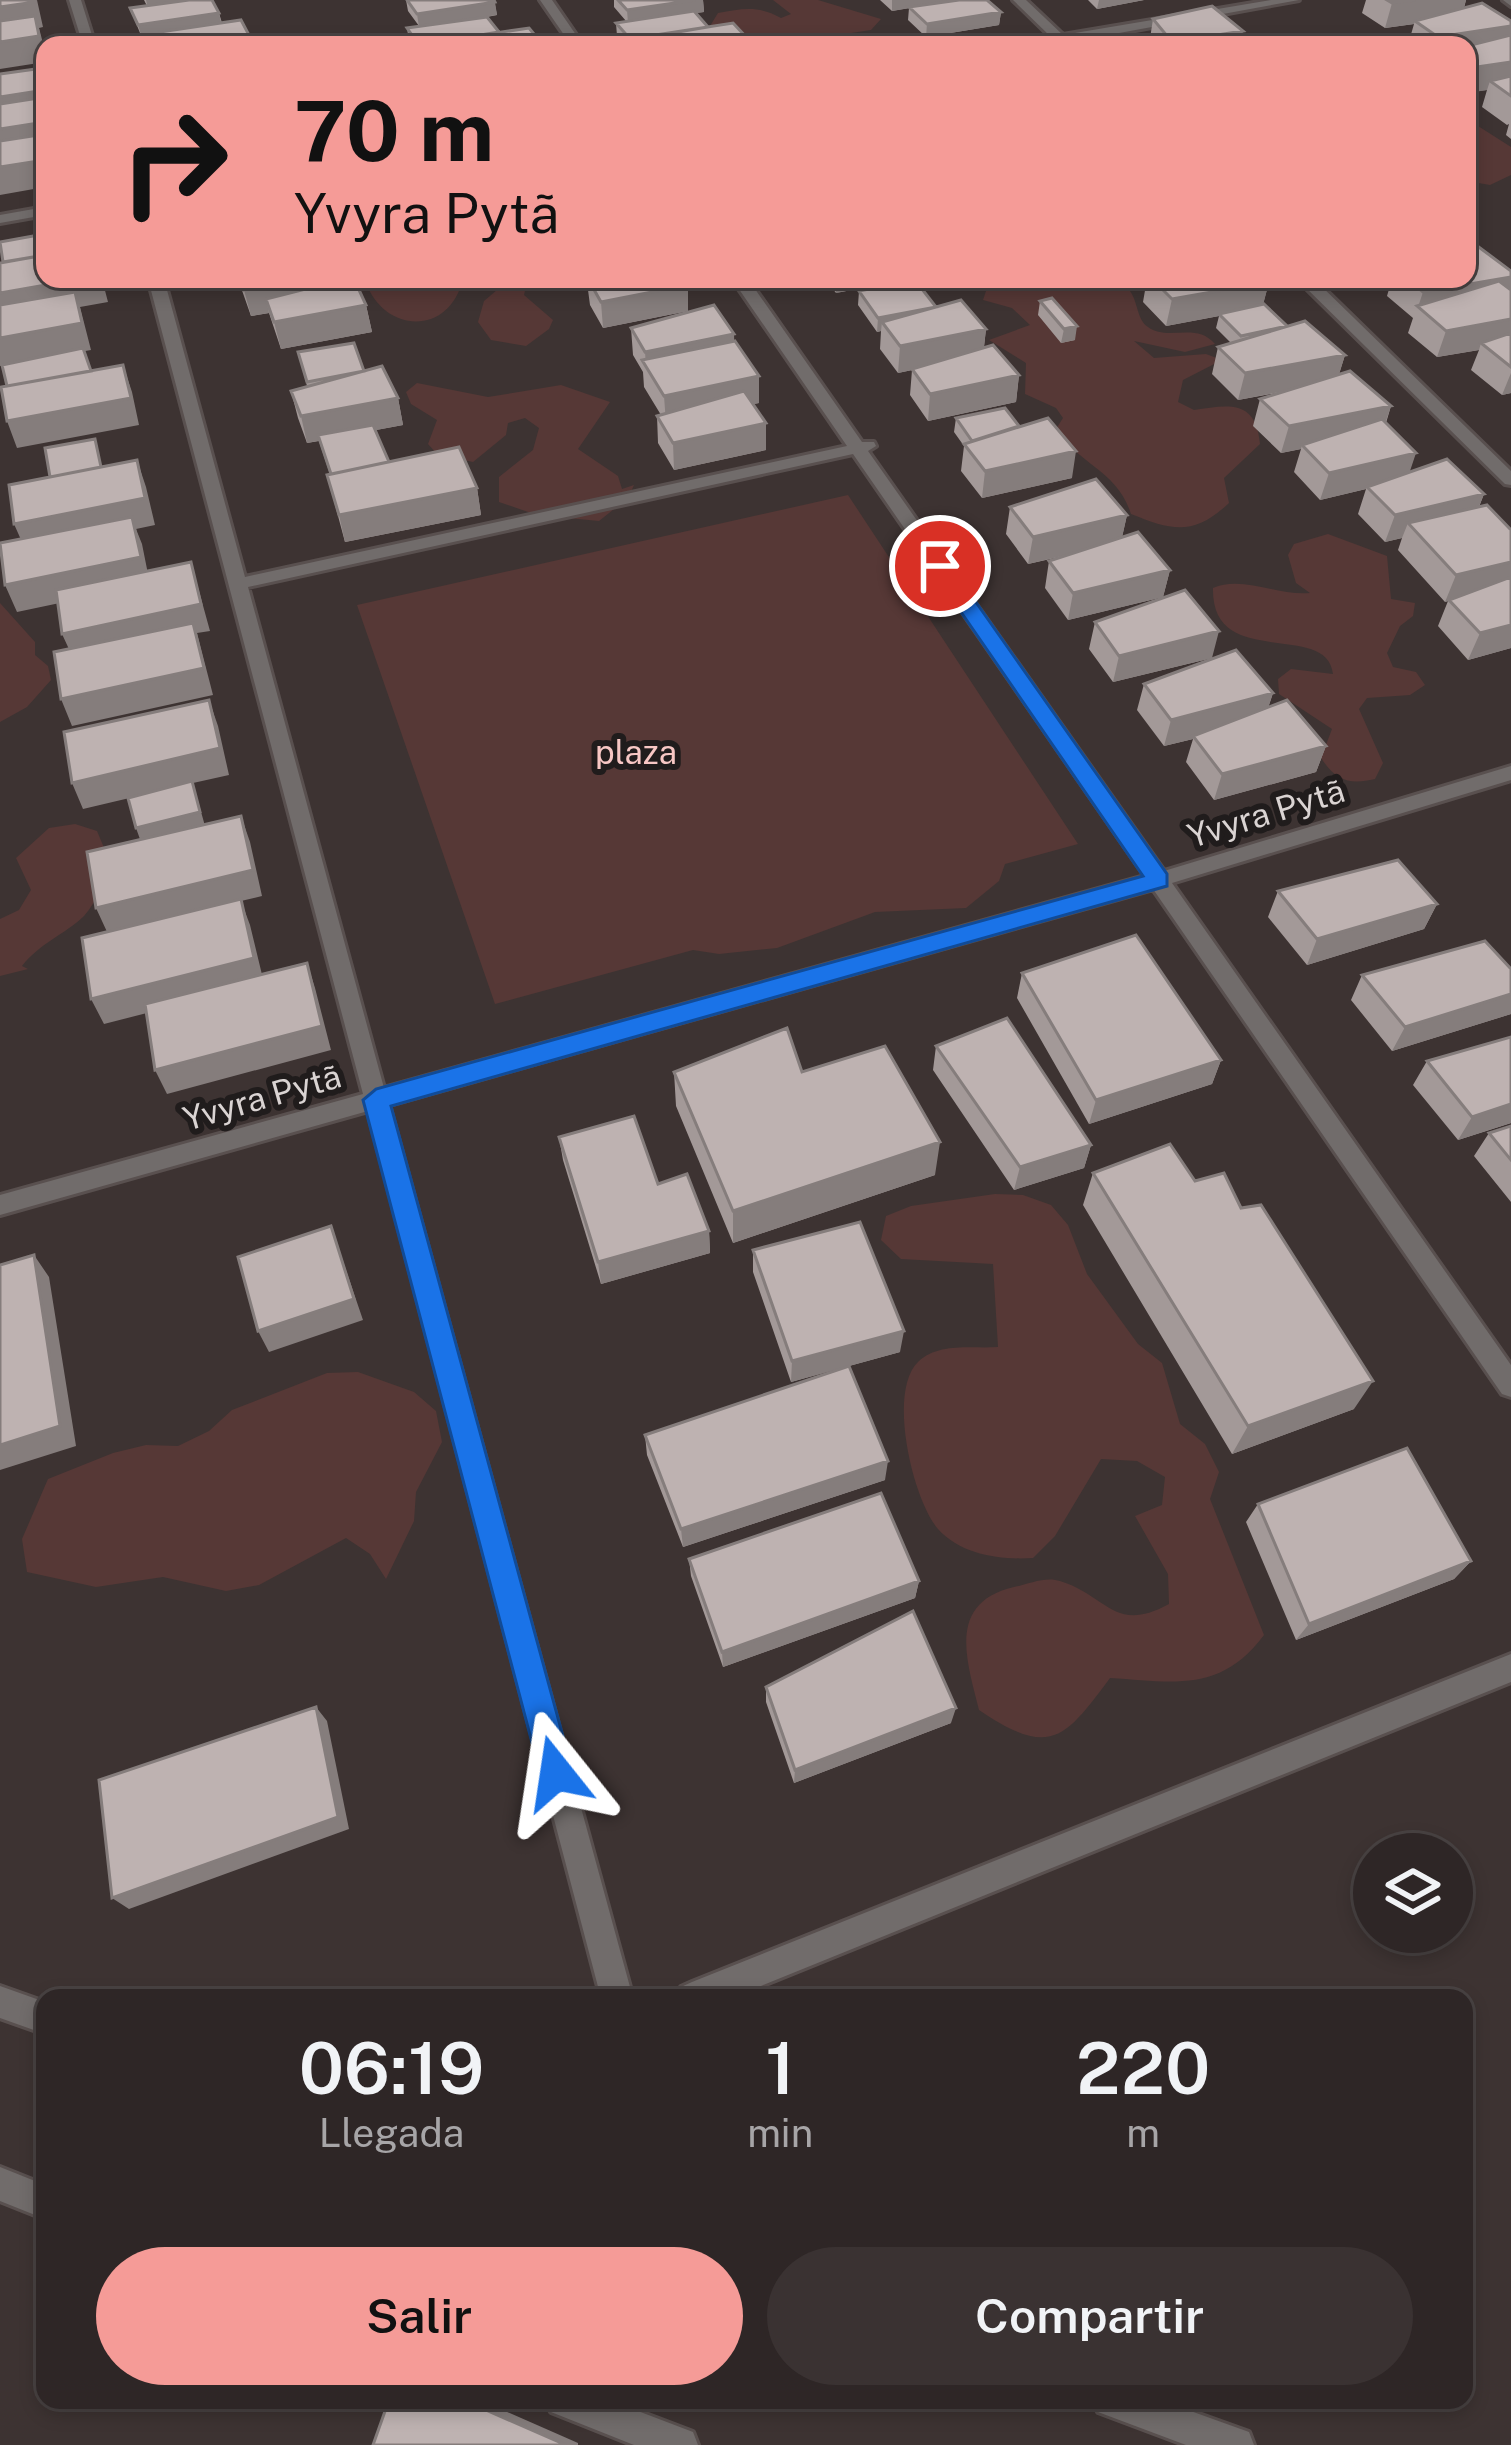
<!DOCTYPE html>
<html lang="es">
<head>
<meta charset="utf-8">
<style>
	:root { --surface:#2e2626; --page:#3a3232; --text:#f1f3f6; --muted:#a7a5a7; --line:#494343; --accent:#f59b97 }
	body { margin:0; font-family:"Public Sans",sans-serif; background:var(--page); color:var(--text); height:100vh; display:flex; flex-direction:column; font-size:45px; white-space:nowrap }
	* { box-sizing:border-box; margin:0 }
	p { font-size:39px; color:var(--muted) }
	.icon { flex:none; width:66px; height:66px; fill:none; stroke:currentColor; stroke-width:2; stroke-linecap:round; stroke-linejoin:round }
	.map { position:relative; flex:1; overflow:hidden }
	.drawer { position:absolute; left:36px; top:1989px; width:1437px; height:420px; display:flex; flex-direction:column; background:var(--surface); border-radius:24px; box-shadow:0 6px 18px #0003,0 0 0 3px var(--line) }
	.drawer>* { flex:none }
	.guide { position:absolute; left:36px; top:36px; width:1440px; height:252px; border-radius:24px; box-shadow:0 6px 18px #0003,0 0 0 3px var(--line); background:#f59b97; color:#111; overflow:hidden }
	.fabs { position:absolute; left:1353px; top:1833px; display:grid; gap:24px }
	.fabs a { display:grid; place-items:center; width:120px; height:120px; border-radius:50%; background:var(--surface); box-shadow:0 6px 18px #0003,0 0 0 3px var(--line); font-size:60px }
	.pin { position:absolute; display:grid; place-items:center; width:102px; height:102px; color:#fff; margin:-51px; border:6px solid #fff; border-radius:50%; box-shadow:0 3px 12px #0007 }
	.me { position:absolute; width:132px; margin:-66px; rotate:345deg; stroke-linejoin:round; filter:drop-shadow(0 0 9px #0008) }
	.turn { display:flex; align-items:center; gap:42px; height:252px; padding:0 60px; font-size:54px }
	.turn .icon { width:156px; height:156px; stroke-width:2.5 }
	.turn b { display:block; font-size:84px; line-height:102px }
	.eta { display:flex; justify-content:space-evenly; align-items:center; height:204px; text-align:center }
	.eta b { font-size:72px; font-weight:600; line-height:84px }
	.cta { display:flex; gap:24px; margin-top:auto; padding:24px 60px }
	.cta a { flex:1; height:138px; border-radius:72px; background:var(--accent); color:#111; font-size:48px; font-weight:600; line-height:138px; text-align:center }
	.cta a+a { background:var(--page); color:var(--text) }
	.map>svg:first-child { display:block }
	.green { fill:#563836 }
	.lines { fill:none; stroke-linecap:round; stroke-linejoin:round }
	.minor-casing { stroke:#59504f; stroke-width:6 }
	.minor { fill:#716c6b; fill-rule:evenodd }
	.wall { fill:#a39998 }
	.shaded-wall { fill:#857d7c }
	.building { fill:#beb2b1; stroke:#857d7c; stroke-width:3 }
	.route { fill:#1a73e8; stroke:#114b97; stroke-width:3 }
	.labels { text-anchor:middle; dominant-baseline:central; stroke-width:12; stroke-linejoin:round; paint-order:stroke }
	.park-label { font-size:33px; fill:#f7c7c4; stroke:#201c1c }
	.street-label { font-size:33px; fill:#dad4d3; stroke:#201c1c }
</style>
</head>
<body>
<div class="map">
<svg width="1511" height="2445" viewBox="0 0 1511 2445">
	<rect width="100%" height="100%" fill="#3d3332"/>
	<path class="green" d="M773,0H818L881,19L871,30L845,34L846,45H746L758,43L760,36L710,26L718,13C742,9 758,5 781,18L791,14Z
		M1467,119L1511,147V175L1490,185L1467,181Z
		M463,279C449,337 383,334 365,280Z
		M510,279H547L526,286L524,295L553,320L549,329L526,346L491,340L478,322L484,301Z
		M1004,279H1093L1130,291C1138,302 1137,320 1148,327C1168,342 1196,321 1215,344L1185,352L1134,341L1154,358L1206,354L1222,360L1183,380L1178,402L1194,410C1225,406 1256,397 1260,444L1224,478L1229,503C1194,536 1173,531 1131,514C1117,470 1079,465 1056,429L1063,418L1056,408L1025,394L1026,363L989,340L1030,325L1012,308L983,300L986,291Z
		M417,383L488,397L561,385L610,402L578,449L618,476L622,489L634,485L628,498L599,521L537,515L499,502V477L533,450L539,428L525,418L508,423L506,435L473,462L437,454L428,444L437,420L411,404L406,392Z
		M848,495L1078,844L1005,864L999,881L966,908L875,912L777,948L719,954L693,950L495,1004L357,605Z
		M1328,534L1387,556L1391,599L1415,603L1413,616L1400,626L1387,653L1393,667L1416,672L1425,685L1410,695L1367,698L1359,709L1383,763L1375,779C1350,785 1336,781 1321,758L1332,729L1279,694L1278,679L1291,669L1333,674C1327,619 1211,672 1213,588C1242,575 1278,596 1310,593L1296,583L1288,555L1294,544Z
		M0,603L35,642V655L48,666L51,680L27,707L0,722Z
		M75,824L97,831L110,862C103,880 98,901 84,916C64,935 40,943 22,966L28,969L0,976V919L19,910L31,890L16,858L49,828Z
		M995,1194L1023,1195L1051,1205L1068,1225L1087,1274L1138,1344L1162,1363L1180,1424L1205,1444L1219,1472L1210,1499L1264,1635C1221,1693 1174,1682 1110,1678C1064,1740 1050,1758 979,1710C967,1661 946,1603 1014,1587C1028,1584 1046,1576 1060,1581C1108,1596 1114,1634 1169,1604L1168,1574L1135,1516L1162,1505L1165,1477L1137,1461L1101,1459L1055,1536L1033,1558C1001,1560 961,1555 938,1529C913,1500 887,1392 918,1362C939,1342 972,1349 998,1347L993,1264L901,1259L881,1240L886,1216L911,1206Z
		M358,1372L414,1392L436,1411L442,1442L416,1492L414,1521L386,1579L370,1554L346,1538L259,1585L226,1591L163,1577L96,1587L27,1572L22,1539L48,1479L113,1453L146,1445L178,1446L209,1431L232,1410L327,1373Z"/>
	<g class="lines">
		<g class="minor-casing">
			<path id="minor" d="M69,0H81L95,45H83Z
				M540,0H552L583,45H571Z
				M1013,0H1026L1063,35L1271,0H1299L1070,42L1072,45H1022L1051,37Z
				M1503,0H1511V6Z
				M45,207V215L0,223V215Z
				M148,279H164L245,577L847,446L732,279H748L862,442H874L876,446L868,451L1164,871L1511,766V780L1172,883L1511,1365V1397L1502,1394L1153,889L389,1105L633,1998H601L368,1111L0,1215V1195L363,1094ZM853,454L1145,876L384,1088L248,587Z
				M1297,279H1314L1511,471V485L1505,484Z
				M1511,1654V1682L731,1998H676L681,1987L692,1982Z
				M0,1986L45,2002V2034L0,2018Z
				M0,2167L45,2185V2219L0,2201Z
				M545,2400H609L693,2432L698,2445H634L551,2412Z
				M1092,2400H1160L1249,2432L1254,2445H1186L1098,2412Z"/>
		</g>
		<use href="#minor" class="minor"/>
	</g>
	<path class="wall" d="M144,0H212L219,13L222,23L265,45H163L160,35L142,38L130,8L147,6Z
		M406,0H494L497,15L487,17L499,32L543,45H412L409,41L407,28L419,26L408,11Z
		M614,0H703L704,12L695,13L708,27L749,45H625L617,36L616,23L626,21L614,7Z
		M880,0H987L1001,12L999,25L926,37L908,20L909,8L892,11Z
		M1088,0H1144L1097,9Z
		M1366,0H1466L1464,8L1511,21V139L1506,135L1509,124L1507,125L1482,107L1487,90L1467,92V45H1408L1414,24L1385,28L1362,13Z
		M1153,19L1240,45H1149Z
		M1468,247L1511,271V393L1502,395L1471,370L1479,350L1437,357L1408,333L1413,318L1387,296L1392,279H1467Z
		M238,279H335L366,305L372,332L281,349L269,313L251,316Z
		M581,279H684L688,285V311L603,328L590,305L588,290Z
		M825,279H908L836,293Z
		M1147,279H1265L1269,282L1263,304L1287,327L1345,355L1339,374L1391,406L1386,423L1409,472L1484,494L1479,507L1511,530V648L1468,660L1438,626L1448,601L1445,602L1398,550L1402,538L1385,542L1358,514L1366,489L1320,500L1294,472L1301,449L1281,453L1253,426L1260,399L1282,392L1238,400L1212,374L1218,347L1231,343L1216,328L1219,316L1166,326L1143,302Z
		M859,291L936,307L986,329L984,347L1019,375L1016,402L928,421L910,395L912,370L898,373L880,349L881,331L877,332L858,305Z
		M1040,301L1075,340L1061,343L1038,315Z
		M631,328L734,334V341L759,403L753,404L766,450L674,470L658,443L657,416L661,415L644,387L643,372L633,355Z
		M298,352L364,371L398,398L403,425L376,430L389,462L477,488L481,515L345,542L327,475L330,474L319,441L307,443L298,418L291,391L307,386Z
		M956,418L1019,426L1072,478L982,498L961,471L964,446L954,432Z
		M1010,507L1127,515L1122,537L1170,570L1163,597L1068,620L1045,588L1049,561L1068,555L1028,564L1006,534Z
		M1095,622L1212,658L1113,682L1089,649Z
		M1144,684L1273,693L1268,708L1326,746L1316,772L1214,800L1186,762L1193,739L1164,746L1137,710Z
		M1278,891L1437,904L1424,929L1307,965L1268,917Z
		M1511,969V1014L1392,1051L1351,1000L1362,975Z
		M1022,973L1221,1060L1212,1084L1089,1124L1017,998Z
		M1511,1037V1123L1458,1140L1413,1085L1427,1061Z
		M936,1046L1091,1145L1084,1168L1014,1190L933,1070Z
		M674,1072H802L935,1175L733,1243L676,1106Z
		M1511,1126V1202L1474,1156L1489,1133Z
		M559,1137L658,1184L709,1231L710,1253L601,1284L563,1160Z
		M1093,1173L1195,1181L1241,1208L1354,1409L1232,1454L1083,1205Z
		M753,1250L900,1352L849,1366L885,1480L683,1547L647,1455L645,1435L848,1366L791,1382L753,1272Z
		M1258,1504L1471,1561L1454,1579L1296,1640L1246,1522Z
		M689,1559L919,1581L915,1598L723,1667L691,1576Z
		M766,1687L951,1723L794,1783L766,1702Z"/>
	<path class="shaded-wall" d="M37,0L43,27L39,28L45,51V62L0,69V7Z
		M146,0H204L148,8Z
		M695,0H703L704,12L628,23L627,10Z
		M892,0H959L892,11Z
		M1099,0H1144L1097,9Z
		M1415,0H1466L1461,17L1415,21L1414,24L1385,28L1392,3Z
		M495,2L497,15L419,27L417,14Z
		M1001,12L999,25L926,37L927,24Z
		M219,13L222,26L142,38L138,25Z
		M1511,26V43L1467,57V45H1436L1438,37Z
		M1243,31L1240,45H1172V42Z
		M655,36V45H631V40Z
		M749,40V45H717Z
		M1511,62V86L1490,81L1487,90L1468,93L1477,67Z
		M45,90V117L0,124V97Z
		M45,122V149L0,156V129Z
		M45,160V187L0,195V167Z
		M1511,277V292L1418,307L1423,292Z
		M80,279H102L108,302L80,307L91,350L0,366V293Z
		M302,279H335L339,300L266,299L269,313L251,316L244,290Z
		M836,279H908L836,293Z
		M1121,279H1146L1120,283Z
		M1269,282L1262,309L1219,314V316L1166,326L1172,299Z
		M688,285V311L603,328L601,302Z
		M366,305L372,332L281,349L274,322Z
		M936,307L882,322L881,331L877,332L878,318Z
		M1511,319V344L1481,343L1479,350L1437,357L1446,331Z
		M1077,326L1075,340L1061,343L1064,329Z
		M986,329L983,355L898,373L900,346Z
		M734,334L735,361L646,366L645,352Z
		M1345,355L1337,381L1238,400L1245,373Z
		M123,365L132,392L139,425L17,448L7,421Z
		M1511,373V393L1502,395Z
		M1019,375L1016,402L928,421L930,394Z
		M759,376V403L666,423L664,396Z
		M398,398L403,425L307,443L301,416Z
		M1391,406L1382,433L1302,445L1301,449L1281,453L1289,426Z
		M766,423V450L674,470L673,443Z
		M1076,451L1072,478L982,498L985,471Z
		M1416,453L1407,480L1367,487L1366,489L1320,500L1329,473Z
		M137,460L146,487L155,525L136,529L142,544L150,584L17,612L5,585L26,551L14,524Z
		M477,488L481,515L345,542L339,515Z
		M1484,494L1473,521L1408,523L1402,538L1385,542L1395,515Z
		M1127,515L1121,542L1028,564L1033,537Z
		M191,562L210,631L197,633L213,695L72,726L61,699L74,660L62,634Z
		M1511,562V586L1445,602L1456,575Z
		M1170,570L1163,597L1068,620L1073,593Z
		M1511,625V648L1468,660L1480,633Z
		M1219,631L1212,658L1113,682L1119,656Z
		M1273,693L1264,720L1193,736V739L1164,746L1171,720Z
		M209,700L218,726L229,775L193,783L205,826L141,842L136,828L193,783L83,809L72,783Z
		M1326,746L1316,772L1214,800L1222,774Z
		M241,816L250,842L262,896L241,901L250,925L264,983L104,1024L91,999L108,934L96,908Z
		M1437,904L1424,929L1307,965L1317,939Z
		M307,963L315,988L331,1050L167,1094L155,1070Z
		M1511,994V1014L1392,1051L1405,1027Z
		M1221,1060L1212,1084L1089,1124L1096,1100Z
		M1511,1104V1123L1458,1140L1472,1117Z
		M940,1142L935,1175L733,1243V1211Z
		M1091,1145L1084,1168L1014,1190L1020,1167Z
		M331,1226L363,1320L269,1352L258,1331Z
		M709,1231L710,1253L601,1284L598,1262Z
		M34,1255L49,1277L76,1446L0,1470V1445Z
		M904,1331L900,1352L791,1382L792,1361Z
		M1373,1381L1354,1409L1232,1454L1248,1426Z
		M888,1461L885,1480L683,1547L681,1529Z
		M1471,1561L1454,1579L1296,1640L1309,1624Z
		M919,1581L915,1598L723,1667L722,1652Z
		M316,1707L327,1721L349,1829L129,1909L112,1898Z
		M956,1708L951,1723L794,1783L795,1770Z
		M463,2400H480L578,2443V2445H566Z"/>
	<path class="building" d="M0,0H35V2L0,7Z
		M189,0H212L219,13L138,25L130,8Z
		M407,0H494L495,2L417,14Z
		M618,0H695L627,10Z
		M959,0H987L1001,12L927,24L909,7Z
		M1387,0H1415L1392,3Z
		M1482,3L1511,21V26L1438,37L1415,21Z
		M1212,6L1243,31L1172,42L1153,19Z
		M694,11L708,27L631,40L616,23Z
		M35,16L39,36L0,42V21Z
		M487,17L499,32L419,45L407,28Z
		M241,20L250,37L196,45H166L160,32Z
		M733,23L749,40L717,45H663L655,35Z
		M529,28L543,45H452L448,40Z
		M1511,35V62L1477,67L1467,61V46Z
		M260,38L265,45H208Z
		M43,68L45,90L0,97V74Z
		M1511,76V96L1490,81Z
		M45,97V122L0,129V104Z
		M45,134V160L0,167V141Z
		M44,234L45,255L3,262L0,242Z
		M1476,245L1511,271V277L1423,292L1407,279H1467V248Z
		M45,255V279H80L0,293V263Z
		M240,279H302L244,290Z
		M345,279H354L366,305L274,322L266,299Z
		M588,279H684L688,285L601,302Z
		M1152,279H1265L1269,282L1172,299Z
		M915,280L936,307L878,318L859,291Z
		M1499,281L1511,290V319L1446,331L1417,306Z
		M75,292L82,323L0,338V305Z
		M1052,298L1077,326L1064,329L1040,301Z
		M961,300L986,329L900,346L882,322Z
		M1264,304L1287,326L1241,336L1219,314Z
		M714,305L734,334L645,352L631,328Z
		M1305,321L1345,355L1245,373L1218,347Z
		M1511,333V367L1481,343Z
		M735,341L759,376L664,396L642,360Z
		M354,343L364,371L307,382L298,352Z
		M993,345L1019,375L930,394L912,369Z
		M83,348L91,371L7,386L2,365Z
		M123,365L131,398L7,421L1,387Z
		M382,366L398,398L301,416L291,391Z
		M1350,371L1391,406L1289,426L1260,399Z
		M744,391L766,423L673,443L657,416Z
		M1005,408L1019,426L972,441L956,418Z
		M1048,418L1076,451L985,471L964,444Z
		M1382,419L1416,453L1329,473L1302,445Z
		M373,425L389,462L331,474L318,435Z
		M95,439L101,467L50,477L45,448Z
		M459,447L477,488L339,515L327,475Z
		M1447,459L1484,494L1395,515L1367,487Z
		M137,460L145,498L14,524L9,485Z
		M1096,479L1127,515L1033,537L1010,507Z
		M1487,505L1511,530V562L1456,575L1408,523Z
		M132,517L141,557L5,585L0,543Z
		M1138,532L1170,570L1073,593L1049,561Z
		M191,562L201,604L62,634L56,590Z
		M1511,577V625L1480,633L1449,600Z
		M1185,590L1219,631L1119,656L1095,622Z
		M193,623L204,668L61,699L54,652Z
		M1236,650L1273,693L1171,720L1144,684Z
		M209,700L220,748L72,783L64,732Z
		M1287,700L1326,746L1222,774L1193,736Z
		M192,781L200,812L136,828L128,798Z
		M241,816L253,870L96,908L87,852Z
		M1398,860L1437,904L1317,939L1278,891Z
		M241,899L254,958L91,999L82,938Z
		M1136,935L1221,1060L1096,1100L1022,973Z
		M1485,941L1511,969V994L1405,1027L1362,975Z
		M307,963L322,1026L155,1070L145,1004Z
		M1007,1018L1091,1145L1020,1167L936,1046Z
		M787,1028L802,1072L885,1046L940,1142L733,1211L674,1072Z
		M1511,1037V1104L1472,1117L1427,1061Z
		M634,1116L658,1184L687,1174L709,1231L598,1262L559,1137Z
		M1511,1126V1160L1489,1133Z
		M1170,1144L1195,1181L1224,1173L1241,1208L1261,1205L1373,1381L1248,1426L1093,1173Z
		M860,1222L904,1331L792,1361L753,1250Z
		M331,1226L354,1299L258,1331L238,1257Z
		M34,1255L60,1426L0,1445V1265Z
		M849,1366L888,1461L681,1529L645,1435Z
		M1407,1448L1471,1561L1309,1624L1258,1504Z
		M881,1493L919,1581L722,1652L689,1559Z
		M913,1611L956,1708L795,1770L766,1687Z
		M316,1707L338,1817L112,1898L99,1780Z
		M389,2400H463L566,2445H373Z"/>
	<path class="route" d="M932,561H947L1167,874V886L391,1106L573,1773L568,1785L556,1790L544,1785L540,1773L363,1100L376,1089L1143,876L932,570Z"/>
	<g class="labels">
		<g class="park-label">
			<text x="636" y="752">plaza</text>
		</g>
		<g class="street-label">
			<text transform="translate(1266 813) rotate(-17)">Yvyra Pytã</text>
			<text transform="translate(262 1097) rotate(-16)">Yvyra Pytã</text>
		</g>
	</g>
</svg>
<div class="fabs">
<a><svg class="icon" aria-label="layers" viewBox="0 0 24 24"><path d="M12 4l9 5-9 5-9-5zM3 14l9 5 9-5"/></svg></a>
</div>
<div class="pin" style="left:940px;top:566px;background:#d93025"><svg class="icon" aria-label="arrive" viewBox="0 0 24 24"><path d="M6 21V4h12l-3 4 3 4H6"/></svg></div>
<svg class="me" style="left:556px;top:1773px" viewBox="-20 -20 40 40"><path d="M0-17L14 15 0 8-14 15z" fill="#1a73e8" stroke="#fff" stroke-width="4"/></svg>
<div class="guide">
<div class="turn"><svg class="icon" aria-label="right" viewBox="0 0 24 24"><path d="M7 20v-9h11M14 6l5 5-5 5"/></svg><div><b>70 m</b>Yvyra Pytã</div></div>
</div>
<section class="drawer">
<div class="eta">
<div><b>06:19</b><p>Llegada</p></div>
<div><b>1</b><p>min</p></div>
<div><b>220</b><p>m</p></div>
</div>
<div class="cta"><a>Salir</a><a>Compartir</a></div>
</section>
</div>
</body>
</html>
